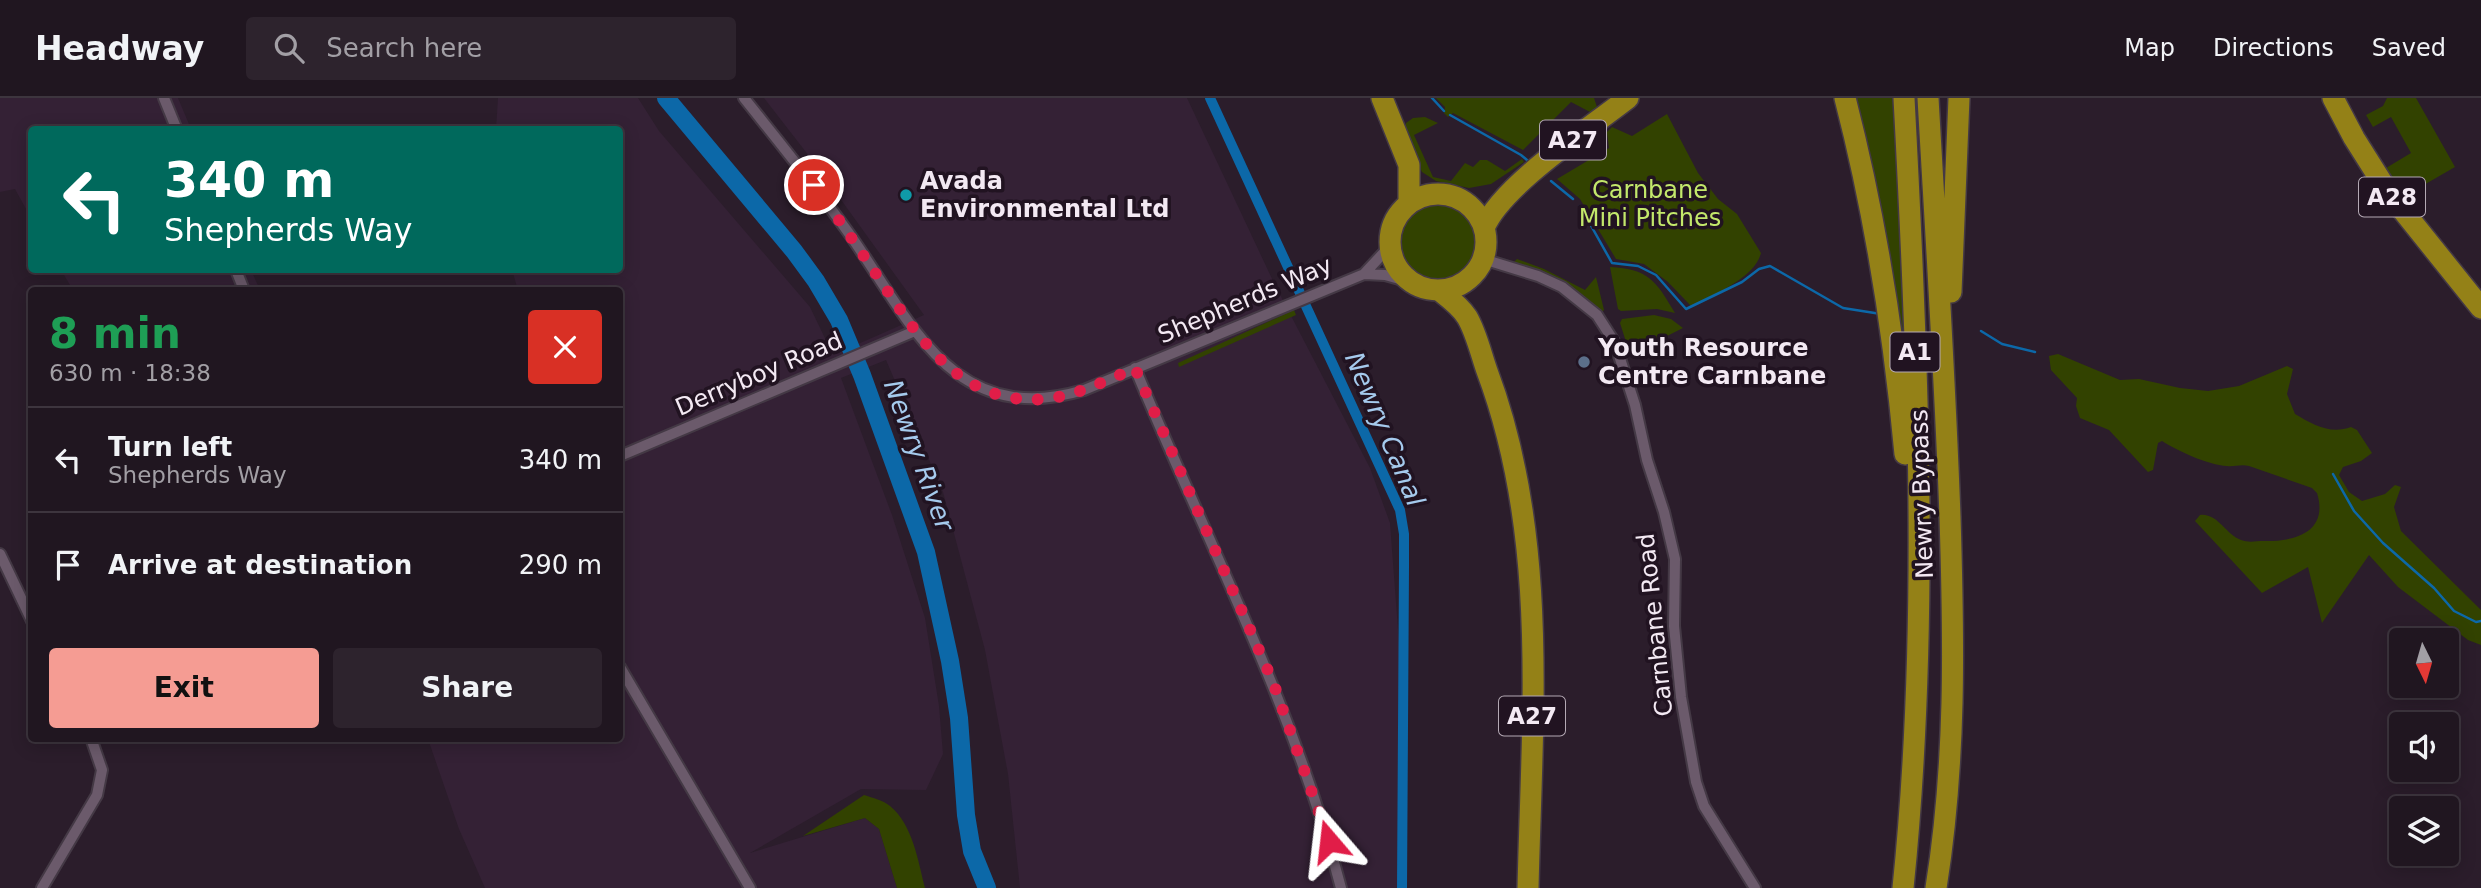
<!DOCTYPE html>
<html lang="en">
<head>
<meta charset="utf-8">
<style>
	:root { --surface:#201620; --page:#2d232d; --text:#f1f3f6; --muted:#a29fa5; --line:#3d353e; --accent:#f59c93 }
	body { margin:0; font-family:"DejaVu Sans",sans-serif; background:var(--page); color:var(--text); height:100vh; display:flex; flex-direction:column; font-size:26px; white-space:nowrap }
	* { box-sizing:border-box; margin:0 }
	p { font-size:23px; color:var(--muted) }
	.icon { flex:none; width:38px; height:38px; fill:none; stroke:currentColor; stroke-width:2; stroke-linecap:round; stroke-linejoin:round }
	.map { position:relative; flex:1; overflow:hidden }
	.drawer { position:absolute; left:28px; top:189px; width:595px; height:455px; display:flex; flex-direction:column; background:var(--surface); border-radius:7px; box-shadow:0 4px 18px #0003,0 0 0 2px var(--line) }
	.drawer>* { flex:none }
	.top-card { position:absolute; left:28px; top:28px; width:595px; height:147px; border-radius:7px; box-shadow:0 4px 18px #0003,0 0 0 2px var(--line); background:#00695c; color:#fff; overflow:hidden }
	.needle { width:46px; rotate:175deg }
	.fabs { position:absolute; left:2389px; top:530px; display:grid; gap:14px }
	.fabs a { display:grid; place-items:center; width:70px; height:70px; border-radius:7px; background:var(--surface); box-shadow:0 4px 18px #0003,0 0 0 2px var(--line); font-size:35px }
	.pin { position:absolute; display:grid; place-items:center; width:60px; height:60px; color:#fff; margin:-30px; border:4px solid #fff; border-radius:50%; box-shadow:0 2px 7px #0007 }
	.me { position:absolute; width:77px; margin:-38px; rotate:343deg; stroke-linejoin:round; filter:drop-shadow(0 0 5px #0008) }
	.turn { display:flex; align-items:center; gap:24px; height:147px; padding:0 21px; font-size:32px }
	.turn .icon { width:91px; height:91px; stroke-width:2.5 }
	.turn b { display:block; font-size:49px; line-height:60px }
	.round { display:grid; place-items:center; flex:none; width:74px; height:74px; border-radius:7px; background:var(--page) }
	.overview { display:flex; align-items:center; justify-content:space-between; height:119px; padding:0 21px }
	h1 { font-size:42px; font-weight:700; line-height:52px; color:#1e9e55 }
	.primary-button { display:flex; gap:14px; margin-top:auto; padding:14px 21px }
	.primary-button a { flex:1; height:80px; border-radius:7px; background:var(--accent); color:#111; font-size:28px; font-weight:700; line-height:80px; text-align:center }
	.primary-button a+a { background:var(--page); color:var(--text) }
	ul { padding:0; list-style:none }
	li { display:flex; align-items:center; gap:21px; height:105px; padding:0 21px; border-top:2px solid var(--line) }
	li div { flex:1 }
	li b { display:block; font-size:26px }
	li em { font-style:normal }
	header { display:flex; align-items:center; gap:42px; box-sizing:border-box; height:98px; padding:0 35px; background:var(--surface); border-bottom:2px solid var(--line) }
	header strong { font-size:33px }
	nav { display:flex; gap:38px; margin-inline-start:auto; font-size:24px }
	.search { width:490px; height:63px; background:var(--page); display:flex; align-items:center; gap:18px; box-sizing:border-box; padding:0 24px; border-radius:7px; color:var(--muted); font-size:26px }
	.map>svg:first-child { display:block }
	.built { fill:#342135 }
	.green { fill:#324200 }
	.lines { fill:none; stroke-linecap:round; stroke-linejoin:round }
	.stream { stroke:#0c68a8; stroke-width:2.5 }
	.canal { stroke:#0c68a8; stroke-width:10 }
	.river { stroke:#0c68a8; stroke-width:18 }
	.street-casing { stroke:#443945; stroke-width:14 }
	.highway-casing { stroke:#443945; stroke-width:24 }
	.street { stroke:#6b5a6b; stroke-width:10 }
	.highway { stroke:#948117; stroke-width:21 }
	.route { stroke:#e11d48; stroke-width:12; stroke-dasharray:0 21.6 }
	.culture-dot { fill:#0f9aa8; stroke:#211321; stroke-width:2.5 }
	.service-dot { fill:#5c6f8a; stroke:#211321; stroke-width:2.5 }
	.labels { text-anchor:middle; dominant-baseline:central; stroke-width:7; stroke-linejoin:round; paint-order:stroke }
	.shield { fill:#211321; stroke:#b4a9b4; stroke-width:2 }
	.shield-label { font-size:23px; font-weight:bold; fill:#f3e9f3 }
	.poi-label { font-size:24px; font-weight:bold; fill:#f3e9f3; stroke:#211321; text-anchor:start }
	.park-label { font-size:24px; fill:#c3e86b; stroke:#211321 }
	.street-label { font-size:24px; fill:#f3e9f3; stroke:#211321 }
	.water-label { font-size:26px; font-style:italic; fill:#a5caed; stroke:#211321 }
</style>
</head>
<body>
<header>
<strong>Headway</strong>
<div class="search"><svg class="icon" aria-label="search" viewBox="0 0 24 24"><circle cx="10" cy="10" r="6"/><path d="M15 15l6 6"/></svg>Search here</div>
<nav><a>Map</a><a>Directions</a><a>Saved</a></nav>
</header>
<div class="map">
<svg width="2481" height="790" viewBox="0 0 2481 790">
	<rect width="100%" height="100%" fill="#2b1d2b"/>
	<path class="built" d="M0,0H178L191,31L32,32L31,120L15,91L0,94Z
		M498,0H638L659,33L810,209L833,257L924,217L816,67L764,0H1187L1274,185L1370,370L1390,425L1401,571L1398,790H1020L1008,676L985,552L943,394L886,262L841,280L892,417L925,520L939,608L943,656L926,692L861,691L750,755L865,720L879,731L897,790H485L459,731L428,641L620,640V192H518L512,172H620V32L496,31Z
		M61,172H251L260,192H73Z"/>
	<path class="green" d="M1436,0H1594L1597,9L1590,14L1571,4L1523,52L1453,15L1448,19L1444,15L1445,9Z
		M1849,0H1894L1908,311Z
		M2387,0H2416L2455,69L2403,99L2386,70L2411,55L2391,19L2373,29L2366,17L2383,8Z
		M1667,16L1698,75L1718,101L1737,116L1761,155C1755,180 1713,197 1691,208L1668,184L1644,166L1616,161L1580,101L1557,81L1609,50L1607,34L1612,29L1632,38Z
		M1425,19L1438,25L1414,37L1433,79L1451,83L1465,65L1473,69L1480,62H1487L1505,73L1522,61L1524,64L1491,86L1469,90L1436,83L1422,74L1407,41L1405,30L1406,25L1413,20Z
		M1400 144a39 39 0 1 1 78 0a39 39 0 1 1-78 0Z
		M1517,161L1544,171L1585,192L1596,179L1604,212L1602,214L1598,211L1573,190L1514,164Z
		M1610,169C1649,171 1656,183 1675,215L1657,211L1621,213L1618,211Z
		M1294,212L1296,217L1179,269L1178,265Z
		M1654,217L1671,221L1683,230L1663,240L1667,247L1659,252L1654,242L1628,250L1620,225L1622,221Z
		M2058,256L2120,282L2139,281L2180,290L2208,293L2239,288L2287,268L2293,271L2287,296L2295,316C2312,326 2330,337 2351,329L2357,332L2372,355L2361,363L2343,369L2339,377L2349,394L2362,403L2385,396L2395,387L2401,389L2394,409L2401,433L2481,512V547L2468,542L2398,489L2369,457L2322,525L2308,469L2262,495L2195,423L2200,417C2218,415 2226,437 2241,442C2249,445 2256,443 2263,443C2295,444 2329,434 2317,395L2312,390L2249,368C2241,366 2234,369 2227,368C2208,367 2178,353 2162,343L2158,345L2153,372L2148,374L2109,332L2080,320L2076,308L2077,300L2051,272L2049,258Z
		M864,697C873,700 883,702 890,708C913,727 918,763 925,790H897L879,731L865,720L803,738Z"/>
	<g class="lines">
		<path class="stream" d="M1432,0L1444,13
			M1450,17L1521,57L1527,62
			M1551,83L1573,101
			M1580,108L1612,165L1638,168L1656,177L1686,211L1742,184L1759,171L1770,168L1843,210L1881,216
			M1981,233L2002,246L2035,254
			M2333,376L2354,413L2383,445L2434,490L2454,513L2476,524L2481,523"/>
		<path class="canal" d="M1210,0L1400,412L1404,436V469L1402,790"/>
		<path class="river" d="M666,0L794,153L816,183L839,222L862,277L926,454L950,563L959,620L966,717L972,753L987,790"/>
		<g class="street-casing">
			<path id="street" d="M164,0L177,32
				M744,0C779,44 815,88 848,134C911,223 952,331 1084,292L1364,176L1389,149
				M1483,161L1538,178L1562,189L1597,217L1615,245L1635,307L1647,362L1664,414L1675,461L1674,528L1681,599L1696,684L1704,708L1755,790
				M236,172L244,192
				M1364,176L1385,177L1410,184
				M1135,270C1207,444 1293,606 1341,790
				M620,358L915,233
				M0,456L32,523
				M620,569L750,790
				M42,790L97,697L102,672L91,640"/>
		</g>
		<g class="highway-casing">
			<path id="highway" d="M1382,0L1409,67V105
				M1845,0C1875,116 1894,237 1905,356
				M1928,0C1936,140 1945,279 1950,419C1954,545 1956,665 1936,790
				M2333,0L2354,40L2388,94L2481,210
				M1390 144a48 48 0 1 1 96 0a48 48 0 1 1-96 0Z
				M1484,130C1502,87 1590,30 1628,0
				M1440,193C1449,200 1460,208 1467,219C1476,234 1481,256 1487,273C1549,438 1532,618 1528,790
				M1951,194L1959,0
				M1903,790C1930,528 1918,263 1904,0"/>
		</g>
		<use href="#street" class="street"/>
		<use href="#highway" class="highway"/>
	</g>
	<g class="lines">
		<path class="route" d="M814,87C836,117 857,148 878,179C919,239 959,308 1044,301C1076,298 1105,283 1135,270L1273,584L1329,743"/>
	</g>
	<circle class="culture-dot" cx="906" cy="97" r="7"/>
	<circle class="service-dot" cx="1584" cy="264" r="7"/>
	<g class="labels">
		<g class="shield">
			<rect x="1540" y="22.5" width="66" height="39" rx="5"/>
			<rect x="2359" y="79.5" width="66" height="39" rx="5"/>
			<rect x="1890.5" y="234.5" width="49" height="39" rx="5"/>
			<rect x="1499" y="598.5" width="66" height="39" rx="5"/>
		</g>
		<g class="shield-label">
			<text x="1573" y="42">A27</text>
			<text x="2392" y="99">A28</text>
			<text x="1915" y="254">A1</text>
			<text x="1532" y="618">A27</text>
		</g>
		<g class="poi-label">
			<text x="920" y="83">Avada<tspan x="920" dy="28">Environmental Ltd</tspan></text>
			<text x="1598" y="250">Youth Resource<tspan x="1598" dy="28">Centre Carnbane</tspan></text>
		</g>
		<g class="park-label">
			<text x="1650" y="92">Carnbane<tspan x="1650" dy="28">Mini Pitches</tspan></text>
		</g>
		<g class="street-label">
			<text transform="translate(1245 202) rotate(-23)">Shepherds Way</text>
			<text transform="translate(759 276) rotate(-23)">Derryboy Road</text>
			<text transform="translate(1922 396) rotate(-92)">Newry Bypass</text>
			<text transform="translate(1655 527) rotate(-96)">Carnbane Road</text>
		</g>
		<g class="water-label">
			<text transform="translate(1385 331) rotate(67)">Newry Canal</text>
			<text transform="translate(919 357) rotate(70)">Newry River</text>
		</g>
	</g>
</svg>
<div class="fabs">
<a><svg class="needle" viewBox="-14 -14 28 28"><path d="M0-13l5 13h-10z" fill="#e53935"/><path d="M0 13l5-13h-10z" fill="#a29fa5"/></svg></a>
<a><svg class="icon" aria-label="sound" viewBox="0 0 24 24"><path d="M4 9h4l5-4v14l-5-4H4zM17 9q2 3 0 6"/></svg></a>
<a><svg class="icon" aria-label="layers" viewBox="0 0 24 24"><path d="M12 4l9 5-9 5-9-5zM3 14l9 5 9-5"/></svg></a>
</div>
<div class="pin" style="left:814px;top:87px;background:#d93025"><svg class="icon" aria-label="arrive" viewBox="0 0 24 24"><path d="M6 21V4h12l-3 4 3 4H6"/></svg></div>
<svg class="me" style="left:1329px;top:743px" viewBox="-20 -20 40 40"><path d="M0-17L14 15 0 8-14 15z" fill="#e11d48" stroke="#fff" stroke-width="4"/></svg>
<div class="top-card">
<div class="turn"><svg class="icon" aria-label="left" viewBox="0 0 24 24"><path d="M17 20v-9H6M10 6l-5 5 5 5"/></svg><div><b>340 m</b>Shepherds Way</div></div>
</div>
<section class="drawer">
<div class="overview"><div><h1>8 min</h1><p>630 m · 18:38</p></div><a class="round" style="background:#d93025;color:#fff"><svg class="icon" aria-label="close" viewBox="0 0 24 24"><path d="M6 6l12 12M18 6L6 18"/></svg></a></div>
<ul>
<li><svg class="icon" aria-label="left" viewBox="0 0 24 24"><path d="M17 20v-9H6M10 6l-5 5 5 5"/></svg><div><b>Turn left</b><p>Shepherds Way</p></div><em>340 m</em></li>
<li><svg class="icon" aria-label="arrive" viewBox="0 0 24 24"><path d="M6 21V4h12l-3 4 3 4H6"/></svg><div><b>Arrive at destination</b></div><em>290 m</em></li>
</ul>
<div class="primary-button"><a>Exit</a><a>Share</a></div>
</section>
</div>
</body>
</html>
